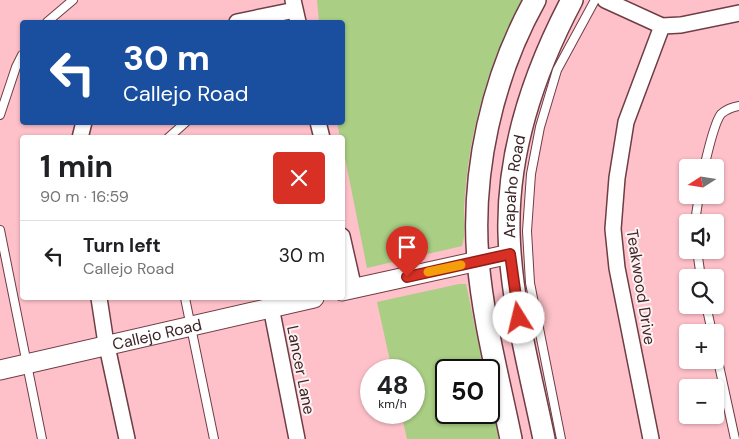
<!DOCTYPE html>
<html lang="en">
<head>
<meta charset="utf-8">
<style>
	:root { --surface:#fff; --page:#f6f6f6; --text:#202124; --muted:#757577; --line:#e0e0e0 }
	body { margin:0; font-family:"DM Sans",sans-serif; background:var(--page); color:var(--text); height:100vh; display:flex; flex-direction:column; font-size:19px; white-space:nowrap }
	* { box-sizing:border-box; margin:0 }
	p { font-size:16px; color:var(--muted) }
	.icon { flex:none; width:28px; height:28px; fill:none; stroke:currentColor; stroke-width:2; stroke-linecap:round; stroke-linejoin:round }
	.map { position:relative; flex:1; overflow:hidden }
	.side { position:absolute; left:20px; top:135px; width:325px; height:165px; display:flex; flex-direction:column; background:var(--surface); border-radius:5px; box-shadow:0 1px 4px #0004 }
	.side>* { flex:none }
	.hud { position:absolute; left:20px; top:20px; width:325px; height:105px; border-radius:5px; box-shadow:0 1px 4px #0004; background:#1a4fa0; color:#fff; overflow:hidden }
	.needle { width:32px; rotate:258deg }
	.fabs { position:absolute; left:679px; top:159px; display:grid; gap:10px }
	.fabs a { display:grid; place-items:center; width:45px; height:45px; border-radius:5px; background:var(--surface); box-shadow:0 1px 4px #0004; font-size:25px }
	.speed { position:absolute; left:360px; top:359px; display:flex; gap:10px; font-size:25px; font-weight:700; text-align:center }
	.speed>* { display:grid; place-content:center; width:65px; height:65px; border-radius:50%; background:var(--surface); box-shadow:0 1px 4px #0004; line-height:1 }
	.speed small { font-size:12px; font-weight:400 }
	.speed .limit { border:2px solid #111; border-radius:8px; background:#fff; color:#111 }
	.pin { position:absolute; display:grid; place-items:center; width:42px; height:42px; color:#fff; margin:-51px -21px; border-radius:50% 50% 50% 0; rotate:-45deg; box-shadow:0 0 5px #0007 }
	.pin .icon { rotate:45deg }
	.me { position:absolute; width:55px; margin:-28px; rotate:351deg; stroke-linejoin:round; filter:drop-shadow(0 0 4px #0008) }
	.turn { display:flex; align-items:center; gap:18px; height:105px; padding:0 20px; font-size:22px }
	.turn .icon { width:65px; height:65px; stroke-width:2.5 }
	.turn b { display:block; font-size:35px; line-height:42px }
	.round { display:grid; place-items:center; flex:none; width:52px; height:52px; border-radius:5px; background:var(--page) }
	.headline { display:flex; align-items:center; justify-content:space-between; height:85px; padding:0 20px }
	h1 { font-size:30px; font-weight:700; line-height:38px }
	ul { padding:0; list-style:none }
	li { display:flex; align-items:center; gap:15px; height:70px; padding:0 20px; border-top:1px solid var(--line) }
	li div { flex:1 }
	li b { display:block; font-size:19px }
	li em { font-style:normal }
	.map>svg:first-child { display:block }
	.green { fill:#a9ce84 }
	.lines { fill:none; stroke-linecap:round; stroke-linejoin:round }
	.service-casing { stroke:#6f3d45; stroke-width:10 }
	.minor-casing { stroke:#6f3d45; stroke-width:18 }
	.tertiary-casing { stroke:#6f3d45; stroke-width:21 }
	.secondary-casing { stroke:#6f3d45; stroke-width:24 }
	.service { stroke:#fff; stroke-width:8 }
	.minor { stroke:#fff; stroke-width:15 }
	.tertiary { stroke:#fff; stroke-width:19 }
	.secondary { stroke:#fff; stroke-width:21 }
	.route-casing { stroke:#8d1f18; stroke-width:12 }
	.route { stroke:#d93025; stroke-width:9 }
	.slow { stroke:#f59e0b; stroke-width:9 }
	.labels { text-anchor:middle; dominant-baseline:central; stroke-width:4; stroke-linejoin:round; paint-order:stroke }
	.street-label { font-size:16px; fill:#3b2427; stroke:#fef1f2 }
</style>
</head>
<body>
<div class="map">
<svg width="739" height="439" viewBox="0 0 739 439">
	<rect width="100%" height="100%" fill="#fec1c9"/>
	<path class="green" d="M317,0H522C494,52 476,108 468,166C466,180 465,194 464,208C464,221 466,234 462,246L367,268L343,148L342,138L340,137L337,123L342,122V22H319Z
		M459,284H466L484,370H446V412H489V393L499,439H407L401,413L414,412V370H392L377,302Z"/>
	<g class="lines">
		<g class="service-casing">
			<path id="service" d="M47,22L73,0
				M0,115L16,67L22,55
				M168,138L186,122
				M704,168C707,155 714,123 721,114C727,109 732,107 739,106
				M695,222L699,195
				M0,230L42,439
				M697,250L701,278
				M185,298L214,439
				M706,305L712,332
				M715,347L735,439
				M561,439L530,283L527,231L531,174L540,127L557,70L595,0"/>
		</g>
		<g class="minor-casing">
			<path id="minor" d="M293,0L298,22
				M605,0L662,26L681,25L739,13
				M237,22L295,10
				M318,122L322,138
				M80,138L84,122
				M342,236L354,289
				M99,298L105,337L127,439
				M271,307L297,439
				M651,439L617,268L613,229L617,178L626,122L662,26"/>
		</g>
		<g class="tertiary-casing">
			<g id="tertiary">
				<path d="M342,291L510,254"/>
				<path id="s1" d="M0,370L314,298"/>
			</g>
		</g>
		<g class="secondary-casing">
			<g id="secondary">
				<path d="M511,439C499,380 483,320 478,260C471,172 492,77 535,0"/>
				<path id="s2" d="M544,439C530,371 511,302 509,233C507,151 534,72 572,0"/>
			</g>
		</g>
		<use href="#service" class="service"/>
		<use href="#minor" class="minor"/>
		<use href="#tertiary" class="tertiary"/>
		<use href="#secondary" class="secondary"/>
	</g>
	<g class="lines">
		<g class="route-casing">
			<path id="route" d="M407,277L510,254L519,318"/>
		</g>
		<use href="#route" class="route"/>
		<path class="slow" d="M428,272L461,265"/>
	</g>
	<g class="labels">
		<g class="street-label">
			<text stroke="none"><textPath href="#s2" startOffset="256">Arapaho Road</textPath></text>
			<text transform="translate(641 287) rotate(81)">Teakwood Drive</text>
			<text stroke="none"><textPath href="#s1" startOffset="161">Callejo Road</textPath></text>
			<text transform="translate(301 370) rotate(79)">Lancer Lane</text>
		</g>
	</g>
</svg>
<div class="fabs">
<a><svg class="needle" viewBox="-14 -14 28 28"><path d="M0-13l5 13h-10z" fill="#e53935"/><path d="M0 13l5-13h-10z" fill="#757577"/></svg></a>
<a><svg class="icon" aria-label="sound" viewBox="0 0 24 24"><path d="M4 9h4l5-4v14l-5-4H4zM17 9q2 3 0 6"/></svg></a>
<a><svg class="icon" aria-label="search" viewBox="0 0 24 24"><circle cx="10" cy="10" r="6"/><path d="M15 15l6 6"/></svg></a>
<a>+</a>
<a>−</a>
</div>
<div class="speed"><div>48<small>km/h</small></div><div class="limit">50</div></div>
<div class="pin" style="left:407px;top:277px;background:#d93025"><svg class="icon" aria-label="arrive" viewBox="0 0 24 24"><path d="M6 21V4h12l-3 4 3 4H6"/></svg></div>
<svg class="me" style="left:519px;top:318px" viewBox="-20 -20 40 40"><circle r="19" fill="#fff"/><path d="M0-13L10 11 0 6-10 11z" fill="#d93025"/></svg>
<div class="hud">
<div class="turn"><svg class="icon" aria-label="left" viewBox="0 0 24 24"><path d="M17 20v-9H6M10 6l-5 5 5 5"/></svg><div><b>30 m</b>Callejo Road</div></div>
</div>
<section class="side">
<div class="headline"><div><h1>1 min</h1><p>90 m · 16:59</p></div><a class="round" style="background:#d93025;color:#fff"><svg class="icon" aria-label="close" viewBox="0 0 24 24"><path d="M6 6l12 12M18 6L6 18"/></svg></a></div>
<ul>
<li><svg class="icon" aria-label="left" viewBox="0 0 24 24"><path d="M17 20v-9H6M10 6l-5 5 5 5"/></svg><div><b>Turn left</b><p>Callejo Road</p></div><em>30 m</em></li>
</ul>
</section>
</div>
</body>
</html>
